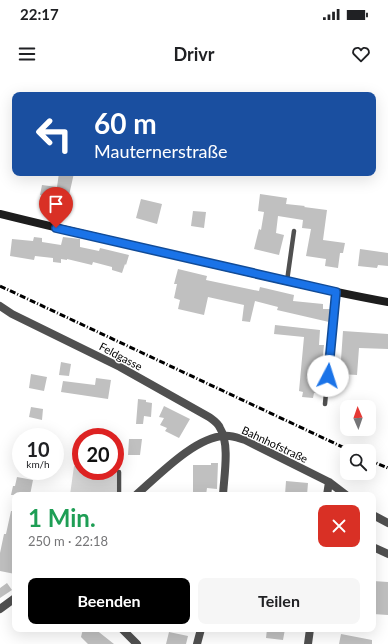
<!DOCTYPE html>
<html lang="de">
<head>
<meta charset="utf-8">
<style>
	:root { --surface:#fff; --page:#f6f6f6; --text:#202124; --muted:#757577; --accent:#000 }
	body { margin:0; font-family:Lato,sans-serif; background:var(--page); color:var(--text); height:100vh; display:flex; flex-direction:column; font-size:15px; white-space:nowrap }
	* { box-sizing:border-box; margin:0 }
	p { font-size:13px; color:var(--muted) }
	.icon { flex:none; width:22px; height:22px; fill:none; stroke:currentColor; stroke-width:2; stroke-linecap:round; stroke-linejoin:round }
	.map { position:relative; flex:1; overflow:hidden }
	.side { position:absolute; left:12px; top:412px; width:364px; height:140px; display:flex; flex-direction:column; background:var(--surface); border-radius:8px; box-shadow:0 4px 16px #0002 }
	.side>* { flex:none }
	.top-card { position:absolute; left:12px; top:12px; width:364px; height:84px; border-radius:8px; box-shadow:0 4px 16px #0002; background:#1a4fa0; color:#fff; overflow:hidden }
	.needle { width:26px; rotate:358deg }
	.tools { position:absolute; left:340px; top:320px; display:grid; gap:8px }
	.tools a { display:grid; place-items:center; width:36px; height:36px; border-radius:8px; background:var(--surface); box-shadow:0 4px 16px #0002; font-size:20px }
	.speed { position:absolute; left:12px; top:348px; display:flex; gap:8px; font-size:20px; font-weight:700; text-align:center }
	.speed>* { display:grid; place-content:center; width:52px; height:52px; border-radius:50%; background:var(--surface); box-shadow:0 4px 16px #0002; line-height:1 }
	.speed small { font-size:10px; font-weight:400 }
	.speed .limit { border:6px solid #d22; background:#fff; color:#111 }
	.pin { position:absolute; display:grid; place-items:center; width:34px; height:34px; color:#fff; margin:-41px -17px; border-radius:50% 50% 50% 0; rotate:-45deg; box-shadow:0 0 4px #0007 }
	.pin .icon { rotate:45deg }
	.me { position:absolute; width:44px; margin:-22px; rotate:5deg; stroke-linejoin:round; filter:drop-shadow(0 0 3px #0008) }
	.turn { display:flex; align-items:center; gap:14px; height:84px; padding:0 16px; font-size:18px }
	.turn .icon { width:52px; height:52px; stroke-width:2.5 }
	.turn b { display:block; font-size:28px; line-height:34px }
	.round { display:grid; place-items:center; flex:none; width:42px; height:42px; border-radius:8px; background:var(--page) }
	.headline { display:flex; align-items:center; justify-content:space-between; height:68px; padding:0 16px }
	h1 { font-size:24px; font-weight:700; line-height:30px; color:#1e9e55 }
	.action { display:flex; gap:8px; margin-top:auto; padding:8px 16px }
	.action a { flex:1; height:46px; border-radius:8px; background:var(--accent); color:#fff; font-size:16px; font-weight:700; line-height:46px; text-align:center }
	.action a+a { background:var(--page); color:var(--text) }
	.status { display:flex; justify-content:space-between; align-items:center; height:28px; padding:0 20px; background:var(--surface); direction:ltr }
	.status svg { height:11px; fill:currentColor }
	header { display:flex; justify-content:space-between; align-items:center; height:52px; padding:0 16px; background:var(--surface); font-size:18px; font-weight:700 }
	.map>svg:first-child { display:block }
	.green { fill:#d7d7d7 }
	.building { fill:#c0c0c0 }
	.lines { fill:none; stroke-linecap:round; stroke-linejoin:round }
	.lane { stroke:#505050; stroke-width:4.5 }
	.street { stroke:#505050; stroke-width:8 }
	.secondary { stroke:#1d1d1d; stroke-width:8 }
	.rail { stroke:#000; stroke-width:3; stroke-dasharray:6 2 1 2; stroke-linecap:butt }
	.route-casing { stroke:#114b97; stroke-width:10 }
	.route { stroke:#1a73e8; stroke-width:7 }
	.labels { text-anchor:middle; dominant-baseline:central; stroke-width:3; stroke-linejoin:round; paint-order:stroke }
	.street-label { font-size:11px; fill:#000; stroke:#fff }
</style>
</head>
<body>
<div class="status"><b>22:17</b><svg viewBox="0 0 49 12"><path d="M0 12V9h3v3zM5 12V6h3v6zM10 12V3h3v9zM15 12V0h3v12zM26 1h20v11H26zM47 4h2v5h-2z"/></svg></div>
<header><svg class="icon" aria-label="menu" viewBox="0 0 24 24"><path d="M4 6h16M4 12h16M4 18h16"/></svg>Drivr<svg class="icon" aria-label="heart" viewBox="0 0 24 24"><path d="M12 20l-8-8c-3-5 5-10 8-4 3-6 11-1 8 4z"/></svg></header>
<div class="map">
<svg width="388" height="564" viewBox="0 0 388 564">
	<rect width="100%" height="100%" fill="#fff"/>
	<path class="green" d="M74,386L81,387V391H116V415H70Z"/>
	<path class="building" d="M59,93H74L68,120L40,115L42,105L57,107Z
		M260,114L287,118L286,124L305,126L304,127L327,130L323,160L345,163L343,173H340L338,188L325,186L326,179L306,176L311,149L302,148L303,140L278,136L276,153L284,155L279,175L254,169L259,149L261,150L264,132L258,131Z
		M141,119L162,124L157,144L136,138Z
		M193,131L206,132L204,148L191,146Z
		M34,157L42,158V162L61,165L63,157L80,159V167L99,171L100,168L129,175L126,185L125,184L122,193L112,190V187L93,182L92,185L67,179V180L61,179V183L53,182V178L35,176L34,180L10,176L12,159L33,161Z
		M360,169L388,173V186L378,185L377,188L358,186Z
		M178,189L207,196L206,200L259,211L260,207L294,215L293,221L323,224V229H330L329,242L277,230L278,227L255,221L250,242L242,241L244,225L208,217L204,235L178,229L180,220L174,218L177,204H174Z
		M275,245L320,250L319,265H324L319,313H314L313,318L302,317L303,312L299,311L304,257L274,254Z
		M343,251L388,254V269L359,268L357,295L340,294Z
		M61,282L71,284L69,296L59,295Z
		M31,294L47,297L44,311L29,308Z
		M96,298L111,300L108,319L61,312L63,301L95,305Z
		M138,319L146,320V322L152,323L151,337L144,336L143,344H136Z
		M164,326L190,339L179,358L165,351L167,348L160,345L164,338L159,337Z
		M31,327L43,329L42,340L29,337Z
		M129,359H142L140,375H128Z
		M211,383H218L217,409L207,408L206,415H193V385H211Z
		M17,397L33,400L30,415H11L13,406H15Z
		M286,401L308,403L307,415H285Z
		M11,431H15V494L0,491V473L4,454H6Z
		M373,501L388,502V535L373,534Z
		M7,503L12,510L0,518V508Z
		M83,549H95L114,564H88L81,557Z
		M267,549H285L283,560L266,558Z
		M169,552L188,556L186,564H166Z
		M341,554L372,560V564H339Z"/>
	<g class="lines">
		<path class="lane" d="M287,201L294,151
			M325,324L335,212
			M119,415V392"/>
		<path class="street" d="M0,226L12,234L120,287L209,337C213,340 218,343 220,348C230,364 224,396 223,415
			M136,415C158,396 195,357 224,356C231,355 238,358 245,360L329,402L346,415
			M327,415L329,402
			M373,435L388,443
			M373,467L388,474
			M0,529L15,518
			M122,549L137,564
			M197,564L201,549
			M308,564L310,549"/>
		<path class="secondary" d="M0,134C68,151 136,166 204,182C265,196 326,211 388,222"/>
		<path class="rail" d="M0,206L351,371
			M369,380L388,388"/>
	</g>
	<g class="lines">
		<g class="route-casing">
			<path id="route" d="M56,148L336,212L328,296"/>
		</g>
		<use href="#route" class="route"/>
	</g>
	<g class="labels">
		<g class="street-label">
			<text transform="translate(121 276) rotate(28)">Feldgasse</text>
			<text transform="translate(275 364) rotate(25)">Bahnhofstraße</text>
		</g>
	</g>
</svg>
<div class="tools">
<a><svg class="needle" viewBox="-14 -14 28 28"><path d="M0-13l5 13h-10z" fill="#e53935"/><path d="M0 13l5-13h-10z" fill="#757577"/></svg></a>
<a><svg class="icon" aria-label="search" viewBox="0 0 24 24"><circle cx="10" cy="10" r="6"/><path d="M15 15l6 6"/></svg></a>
</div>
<div class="speed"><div>10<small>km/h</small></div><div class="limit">20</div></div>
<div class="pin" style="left:56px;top:148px;background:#d93025"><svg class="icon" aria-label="arrive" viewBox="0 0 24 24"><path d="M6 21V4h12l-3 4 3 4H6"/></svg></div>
<svg class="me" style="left:328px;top:296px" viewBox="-20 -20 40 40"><circle r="19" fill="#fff"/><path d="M0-13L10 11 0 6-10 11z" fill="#1a73e8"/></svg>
<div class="top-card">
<div class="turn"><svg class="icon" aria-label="left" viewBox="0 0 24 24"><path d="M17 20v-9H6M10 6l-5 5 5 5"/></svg><div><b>60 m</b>Mauternerstraße</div></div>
</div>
<section class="side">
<div class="headline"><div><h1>1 Min.</h1><p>250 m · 22:18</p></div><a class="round" style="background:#d93025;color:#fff"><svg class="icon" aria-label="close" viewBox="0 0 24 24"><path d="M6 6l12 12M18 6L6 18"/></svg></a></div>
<div class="action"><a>Beenden</a><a>Teilen</a></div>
</section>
</div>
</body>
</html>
